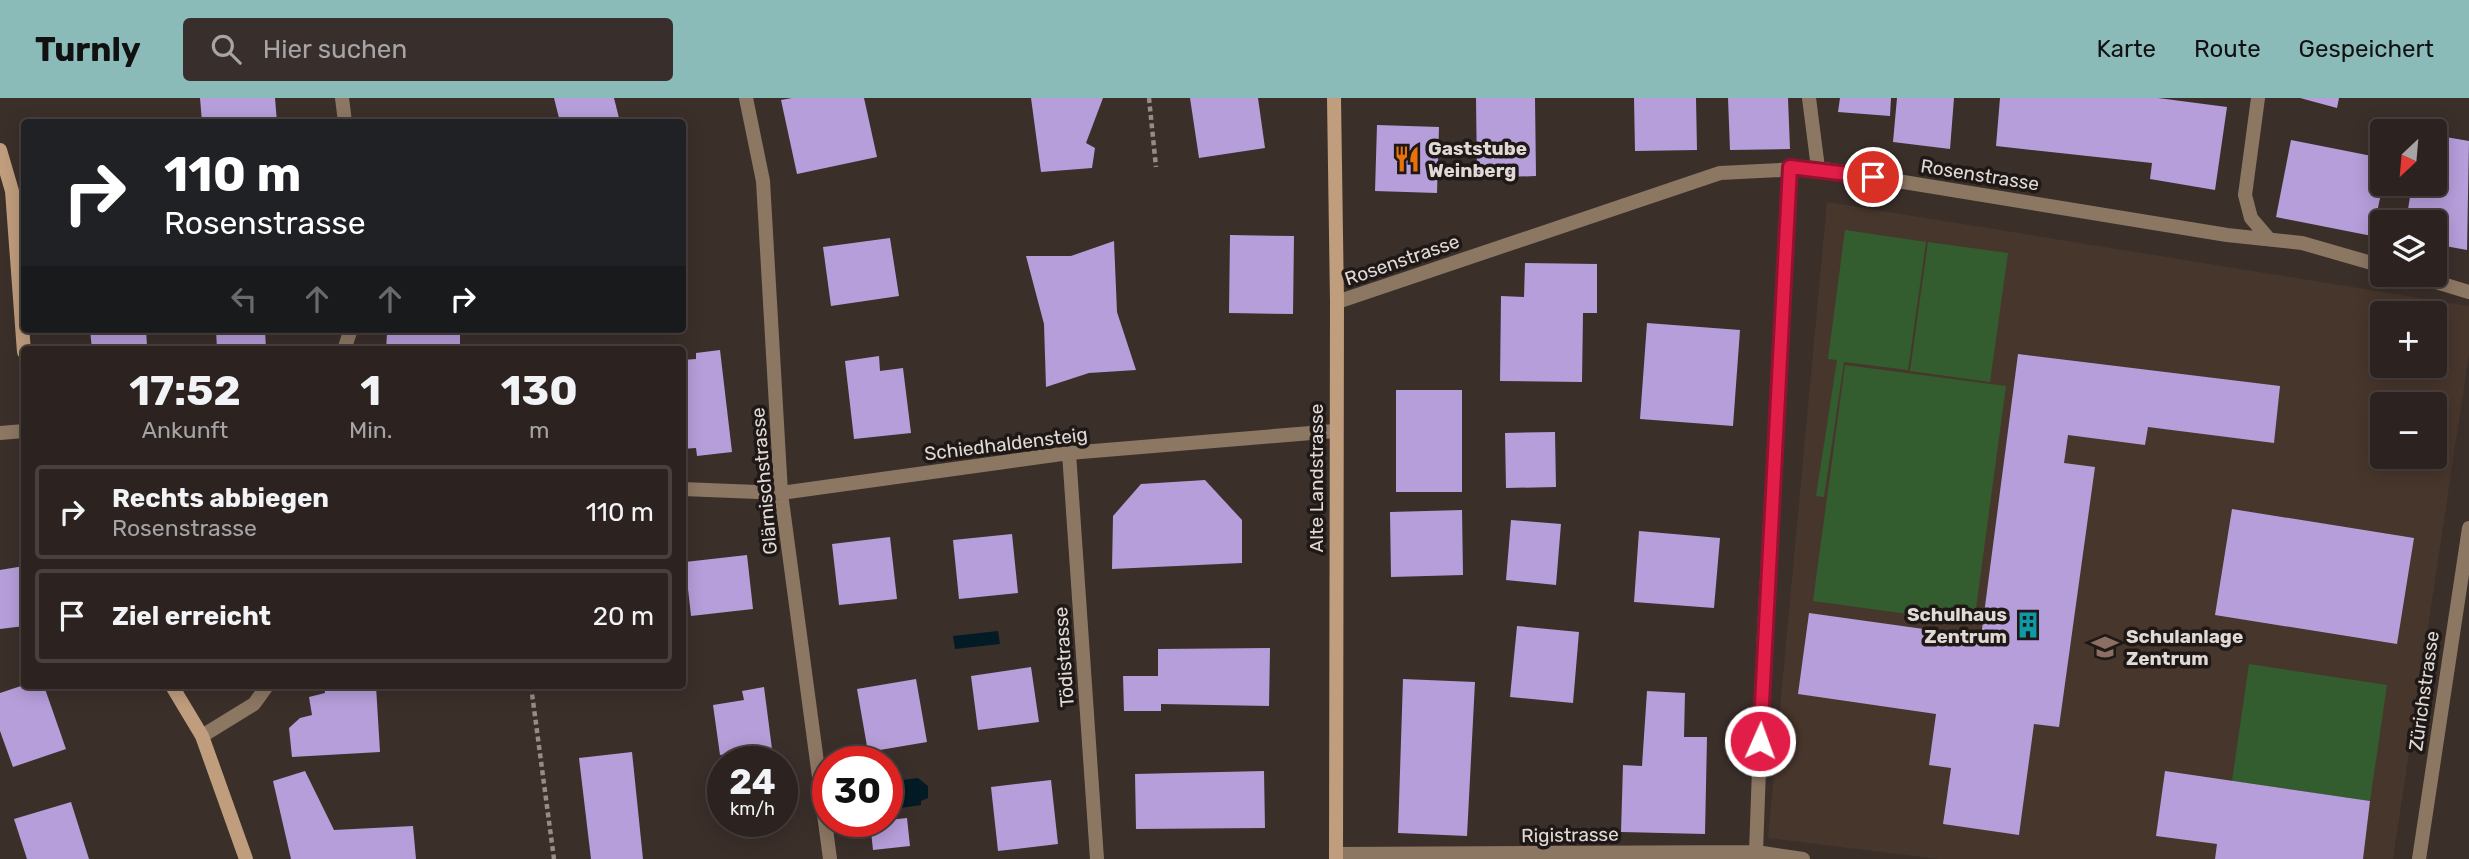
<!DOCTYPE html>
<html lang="de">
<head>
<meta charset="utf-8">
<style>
	:root { --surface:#2c2320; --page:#382f2d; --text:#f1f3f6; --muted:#a6a4a5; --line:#48403e; --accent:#8bbbb9 }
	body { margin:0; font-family:Rubik,sans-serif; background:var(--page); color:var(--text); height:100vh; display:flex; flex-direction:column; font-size:26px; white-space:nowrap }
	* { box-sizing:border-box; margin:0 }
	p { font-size:23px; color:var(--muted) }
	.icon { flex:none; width:38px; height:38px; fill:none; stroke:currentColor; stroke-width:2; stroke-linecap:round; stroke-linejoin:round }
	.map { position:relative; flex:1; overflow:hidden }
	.drawer { position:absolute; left:21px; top:248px; width:665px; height:343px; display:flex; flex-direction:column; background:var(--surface); border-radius:7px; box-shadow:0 4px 18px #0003,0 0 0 2px var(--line) }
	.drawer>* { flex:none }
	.banner { position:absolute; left:21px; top:21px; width:665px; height:214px; border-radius:7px; box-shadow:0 4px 18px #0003,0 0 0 2px var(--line); background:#202124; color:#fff; overflow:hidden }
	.needle { width:46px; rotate:206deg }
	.fabs { position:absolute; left:2370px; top:21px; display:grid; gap:14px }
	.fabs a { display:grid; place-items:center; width:77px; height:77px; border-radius:7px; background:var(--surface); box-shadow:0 4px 18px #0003,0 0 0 2px var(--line); font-size:35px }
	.speed { position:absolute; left:707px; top:648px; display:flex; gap:14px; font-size:35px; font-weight:700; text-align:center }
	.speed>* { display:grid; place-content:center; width:91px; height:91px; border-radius:50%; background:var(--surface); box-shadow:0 4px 18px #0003,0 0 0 2px var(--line); line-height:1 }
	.speed small { font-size:18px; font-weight:400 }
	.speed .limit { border:10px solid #d22; background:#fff; color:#111 }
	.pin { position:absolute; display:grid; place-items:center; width:60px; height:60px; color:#fff; margin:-30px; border:4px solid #fff; border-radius:50%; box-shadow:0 2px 7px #0007 }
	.me { position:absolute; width:77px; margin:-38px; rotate:2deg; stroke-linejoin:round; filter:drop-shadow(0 0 5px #0008) }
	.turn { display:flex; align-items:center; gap:24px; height:147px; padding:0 28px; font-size:32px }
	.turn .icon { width:91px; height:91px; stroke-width:2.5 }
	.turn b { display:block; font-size:49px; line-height:60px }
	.lanes { display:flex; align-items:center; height:66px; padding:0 28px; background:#0003; justify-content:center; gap:35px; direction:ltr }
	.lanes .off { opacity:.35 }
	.eta { display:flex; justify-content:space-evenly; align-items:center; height:119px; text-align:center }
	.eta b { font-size:42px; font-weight:700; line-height:49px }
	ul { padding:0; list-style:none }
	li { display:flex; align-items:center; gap:21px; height:94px; margin:0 14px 10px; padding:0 14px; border:4px solid var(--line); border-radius:7px }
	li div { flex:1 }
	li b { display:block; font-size:26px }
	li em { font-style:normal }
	header { display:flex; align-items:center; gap:42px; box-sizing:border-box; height:98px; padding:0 35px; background:var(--accent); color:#111 }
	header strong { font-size:33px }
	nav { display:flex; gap:38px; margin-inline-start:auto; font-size:24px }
	.search { width:490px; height:63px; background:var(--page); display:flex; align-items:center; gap:18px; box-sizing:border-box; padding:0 24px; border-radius:7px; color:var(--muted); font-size:26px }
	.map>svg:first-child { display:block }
	.education { fill:#47362c; fill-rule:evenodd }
	.green { fill:#345d2f }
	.water { fill:#031b24 }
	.building { fill:#b69eda }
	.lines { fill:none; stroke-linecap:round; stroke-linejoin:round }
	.path { stroke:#968c88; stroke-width:4.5; stroke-dasharray:5 3.5; stroke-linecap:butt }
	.street { stroke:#8c7763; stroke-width:14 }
	.secondary { stroke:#bf9d7d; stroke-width:14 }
	.route-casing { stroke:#92132f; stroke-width:18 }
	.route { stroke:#e11d48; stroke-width:12 }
	.labels { text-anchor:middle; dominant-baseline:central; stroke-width:7; stroke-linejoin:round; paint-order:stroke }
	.poi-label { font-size:19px; font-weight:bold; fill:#e1d9d6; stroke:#1e1916; text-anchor:start }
	.street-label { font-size:19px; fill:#e1d9d6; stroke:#1e1916 }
</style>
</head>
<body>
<header>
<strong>Turnly</strong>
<div class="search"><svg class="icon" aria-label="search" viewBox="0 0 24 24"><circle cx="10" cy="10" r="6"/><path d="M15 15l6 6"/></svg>Hier suchen</div>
<nav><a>Karte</a><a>Route</a><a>Gespeichert</a></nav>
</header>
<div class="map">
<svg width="2469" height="761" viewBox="0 0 2469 761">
	<rect width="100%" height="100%" fill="#3b2f2a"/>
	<path class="education" d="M1827,104L2469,208V256L2393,761H1938L1768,740ZM2382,215H2434V268H2382ZM2382,306H2434V359H2382Z"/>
	<path class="green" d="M1845,132L1926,144L1908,272L1844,264L1824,399L1816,398L1837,262L1828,261Z
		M1928,144L2008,155L1990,284L1910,273Z
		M1845,267L2006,288L1974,525L1813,503Z
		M2249,566L2387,587L2370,703L2232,683Z"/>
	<path class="water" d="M998,533L1000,546L955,551L953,538Z
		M918,680L928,688V700L921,703V707L887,712V684Z"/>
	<path class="building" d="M200,0H275L277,24H202Z
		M554,0H614L620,24H560Z
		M792,0H864L877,59L797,76L781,2Z
		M1031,0H1103L1086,45L1095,50L1092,70L1041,74Z
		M1190,0H1258L1265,50L1199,60Z
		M1476,0H1535L1536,78L1477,80Z
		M1634,0H1696L1697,52L1635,53Z
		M1728,0H1788L1790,51L1730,52Z
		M1840,0H1891L1890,18L1838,14Z
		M1897,0H1954L1950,51L1893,44Z
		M2000,0H2158L2227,9L2215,92L2150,81L2152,65L1996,48Z
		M2300,0H2339L2337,10Z
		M1377,27L1439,29L1437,95L1375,93Z
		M2434,37L2469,43L2467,152L2434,146V124H2406L2412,86H2434Z
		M2291,42L2382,60L2383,86L2372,138L2276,119Z
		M1230,137L1294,138L1293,216L1229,215Z
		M890,140L899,198L831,208L823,149Z
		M1114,143L1117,214L1136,272L1089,275L1046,289L1044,226L1026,158H1071Z
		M1525,165L1597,166V215H1583L1582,284L1500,283L1501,198L1524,199Z
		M1647,225L1740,232L1733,328L1640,321Z
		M90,231H146L147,248L141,249V252H92Z
		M216,231H265L266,252H217Z
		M396,231H460V252H386L387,236L396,237Z
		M720,252L732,354L697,358L696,350L682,351V262L696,261V255Z
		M2018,256L2280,288L2274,345L2148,329L2145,347L2068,337L2064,365L2095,369L2059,629L2034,626L2019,737L1943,726L1951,670L1929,667L1936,616L1798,596L1809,515L1981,539Z
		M879,258L880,273L903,270L911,335L854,341L845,263Z
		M1396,292H1462V394H1396Z
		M1555,334L1556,389L1506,390L1505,335Z
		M1205,382L1242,422V465L1112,471L1113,418L1141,386Z
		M2232,411L2414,440L2397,546L2215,517Z
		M1462,412L1463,477L1391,479L1390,414Z
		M1511,422L1561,426L1556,487L1506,482Z
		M1639,433L1720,440L1714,510L1634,504Z
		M1012,436L1018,495L959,501L953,442Z
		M890,439L897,501L839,507L832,446Z
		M747,457L753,511L691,518L685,464Z
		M24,468V528L0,531V472Z
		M1517,528L1579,534L1573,605L1510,599Z
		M1270,550L1269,608L1161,606V613H1124L1123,578H1158V551Z
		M1031,569L1039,624L978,632L971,578Z
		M916,581L927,644L868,654L857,591Z
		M1403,581L1475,584L1467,738L1398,735Z
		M24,587L44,588L66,651L13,669L0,633V595Z
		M324,588H376L380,654L292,659L289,630L300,620L312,617L309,599L325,595Z
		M764,589L772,651L720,657L713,607L744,602L742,593Z
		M1647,593L1685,595L1684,639H1707L1705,736L1621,734L1623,667L1642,668Z
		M632,654L643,761H591L579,660Z
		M305,673L334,732L413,728L416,761H291L273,683Z
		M1264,673L1265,730L1136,731L1135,676Z
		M2165,673L2370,703L2363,761H2215L2217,746L2156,738Z
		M1051,682L1058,746L998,753L991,689Z
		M71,704L89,761H27L14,721Z
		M907,720L910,748L873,752L870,724Z"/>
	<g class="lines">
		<path class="path" d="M1149,0L1156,69
			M531,588L554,761"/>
		<path class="street" d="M342,0L345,24
			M746,0L763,83L781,395L830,761
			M1809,0L1818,70
			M2258,0L2245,97L2251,120L2269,141
			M2413,177L2469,194
			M1337,204L1720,75L1818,70L2227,137L2302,145L2382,168
			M344,252L351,231
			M0,335L24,333
			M1069,355L1097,761
			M682,391L781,395L1069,355L1335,333
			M202,638L254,606L267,588
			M1756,754L1764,533L1790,69
			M1336,756L1756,754L1803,761
			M2419,761L2469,430"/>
		<path class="secondary" d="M1334,0L1337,204L1336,761
			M0,52L12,93L24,254
			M172,588L202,638L246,761"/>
	</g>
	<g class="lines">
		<g class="route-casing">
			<path id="route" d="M1760,643L1790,69L1873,79"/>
		</g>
		<use href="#route" class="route"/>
	</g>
	<defs>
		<g id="restaurant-bare" transform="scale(2.1)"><path d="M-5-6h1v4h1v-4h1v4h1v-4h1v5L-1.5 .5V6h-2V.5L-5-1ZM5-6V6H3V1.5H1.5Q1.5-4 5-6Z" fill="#e8710a" stroke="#1e1916" stroke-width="2.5" paint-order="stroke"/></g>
		<g id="building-bare" transform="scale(2.1)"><path d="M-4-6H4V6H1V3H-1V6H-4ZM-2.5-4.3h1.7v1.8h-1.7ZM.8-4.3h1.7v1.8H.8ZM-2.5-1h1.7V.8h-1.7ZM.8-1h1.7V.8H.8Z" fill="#0f9aa8" stroke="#1e1916" stroke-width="2.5" paint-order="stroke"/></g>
		<g id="school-bare" transform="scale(2.1)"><path d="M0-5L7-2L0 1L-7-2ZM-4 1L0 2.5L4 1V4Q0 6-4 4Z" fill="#8d6e63" stroke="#1e1916" stroke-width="2.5" paint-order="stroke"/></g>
	</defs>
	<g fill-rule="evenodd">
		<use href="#restaurant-bare" x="1407" y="61"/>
		<use href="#building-bare" x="2028" y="527"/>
		<use href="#school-bare" x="2105" y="549"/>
	</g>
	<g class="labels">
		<g class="poi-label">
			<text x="1428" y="50">Gaststube<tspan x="1428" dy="22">Weinberg</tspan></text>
			<text x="2007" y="516" text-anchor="end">Schulhaus<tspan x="2007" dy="22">Zentrum</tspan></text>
			<text x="2126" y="538">Schulanlage<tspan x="2126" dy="22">Zentrum</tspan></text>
		</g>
		<g class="street-label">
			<text transform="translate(1980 77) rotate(9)">Rosenstrasse</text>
			<text transform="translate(1402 162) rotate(-19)">Rosenstrasse</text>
			<text transform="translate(1006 346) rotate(-7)">Schiedhaldensteig</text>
			<text transform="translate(1316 380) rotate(-90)">Alte Landstrasse</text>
			<text transform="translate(764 383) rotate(-95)">Glärnischstrasse</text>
			<text transform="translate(1064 559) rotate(-94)">Tödistrasse</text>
			<text transform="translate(2424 593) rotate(-82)">Zürichstrasse</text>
			<text transform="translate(1570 737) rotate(-1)">Rigistrasse</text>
		</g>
	</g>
</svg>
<div class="fabs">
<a><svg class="needle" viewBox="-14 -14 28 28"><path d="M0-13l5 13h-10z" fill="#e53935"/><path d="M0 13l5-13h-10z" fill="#a6a4a5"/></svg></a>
<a><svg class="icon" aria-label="layers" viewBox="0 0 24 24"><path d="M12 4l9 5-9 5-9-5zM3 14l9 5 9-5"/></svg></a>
<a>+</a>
<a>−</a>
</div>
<div class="speed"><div>24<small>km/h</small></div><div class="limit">30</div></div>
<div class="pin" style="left:1873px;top:79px;background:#d93025"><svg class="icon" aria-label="arrive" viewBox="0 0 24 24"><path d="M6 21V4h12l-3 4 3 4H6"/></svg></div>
<svg class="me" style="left:1760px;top:643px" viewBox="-20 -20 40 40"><circle r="17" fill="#e11d48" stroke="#fff" stroke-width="3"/><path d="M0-11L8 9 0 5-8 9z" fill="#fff"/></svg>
<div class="banner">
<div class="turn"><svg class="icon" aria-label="right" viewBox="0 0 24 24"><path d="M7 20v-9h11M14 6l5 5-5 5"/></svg><div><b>110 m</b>Rosenstrasse</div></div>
<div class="lanes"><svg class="icon off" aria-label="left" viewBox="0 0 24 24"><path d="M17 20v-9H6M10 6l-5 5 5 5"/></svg><svg class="icon off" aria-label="ahead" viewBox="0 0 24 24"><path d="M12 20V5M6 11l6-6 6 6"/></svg><svg class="icon off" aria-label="ahead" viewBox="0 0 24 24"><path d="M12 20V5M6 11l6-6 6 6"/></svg><svg class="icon" aria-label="right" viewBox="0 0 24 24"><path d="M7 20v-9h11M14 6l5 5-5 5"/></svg></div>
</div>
<section class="drawer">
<div class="eta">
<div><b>17:52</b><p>Ankunft</p></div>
<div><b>1</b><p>Min.</p></div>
<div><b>130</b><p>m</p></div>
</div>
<ul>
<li><svg class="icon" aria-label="right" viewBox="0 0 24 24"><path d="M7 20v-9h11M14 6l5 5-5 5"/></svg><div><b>Rechts abbiegen</b><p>Rosenstrasse</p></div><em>110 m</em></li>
<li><svg class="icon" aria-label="arrive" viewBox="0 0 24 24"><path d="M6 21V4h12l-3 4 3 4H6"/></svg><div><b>Ziel erreicht</b></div><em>20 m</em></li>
</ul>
</section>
</div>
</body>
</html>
